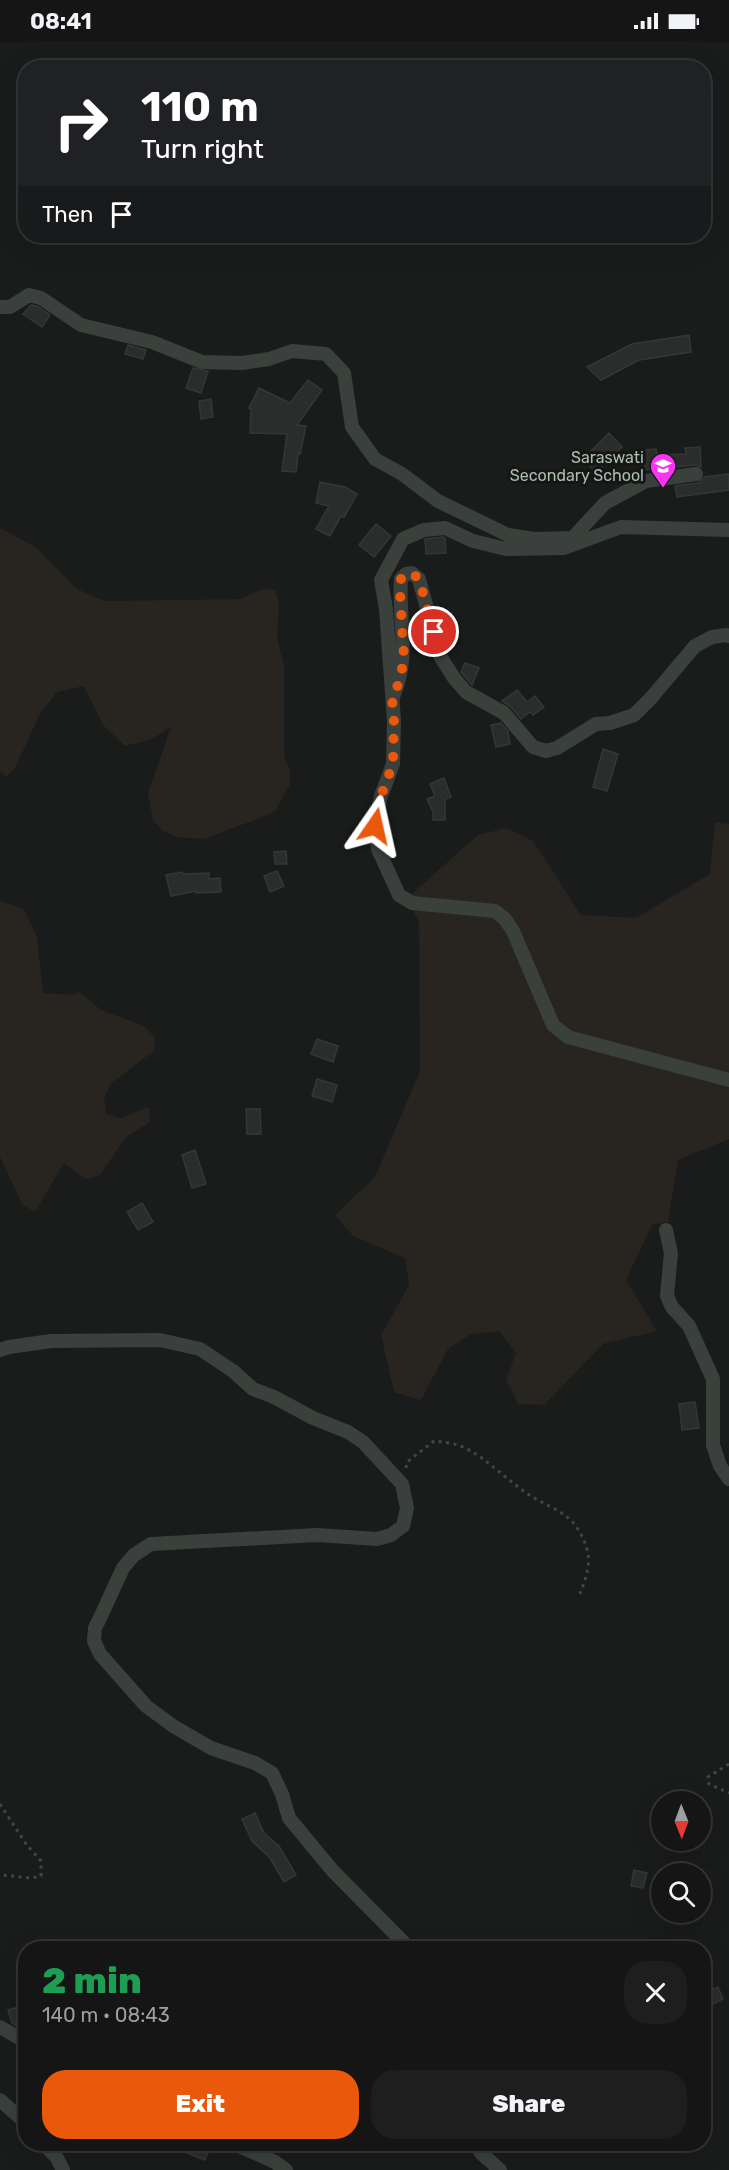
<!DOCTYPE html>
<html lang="en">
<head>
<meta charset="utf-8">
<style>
	:root { --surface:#141514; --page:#1d1e1d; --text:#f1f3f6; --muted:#9d9fa0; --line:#333434; --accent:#ea580c }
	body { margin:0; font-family:Rubik,sans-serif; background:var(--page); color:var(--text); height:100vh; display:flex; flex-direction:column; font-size:22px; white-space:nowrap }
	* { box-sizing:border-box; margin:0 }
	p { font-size:20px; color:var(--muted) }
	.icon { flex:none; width:33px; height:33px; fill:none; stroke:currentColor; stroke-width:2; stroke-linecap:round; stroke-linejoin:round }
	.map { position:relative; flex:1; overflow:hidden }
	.side { position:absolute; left:18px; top:1899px; width:693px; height:210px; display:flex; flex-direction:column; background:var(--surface); border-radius:24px; box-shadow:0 6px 24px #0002,0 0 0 2px var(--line) }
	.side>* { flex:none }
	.hud { position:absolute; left:18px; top:18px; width:693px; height:183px; border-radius:24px; box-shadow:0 6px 24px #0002,0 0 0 2px var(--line); background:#202124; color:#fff; overflow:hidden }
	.needle { width:39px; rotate:179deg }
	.controls { position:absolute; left:651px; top:1749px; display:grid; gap:12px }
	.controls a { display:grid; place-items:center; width:60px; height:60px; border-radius:50%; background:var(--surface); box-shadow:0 6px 24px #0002,0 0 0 2px var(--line); font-size:30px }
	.pin { position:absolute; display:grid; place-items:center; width:51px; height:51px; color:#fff; margin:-26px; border:3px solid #fff; border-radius:50%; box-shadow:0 2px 6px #0007 }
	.me { position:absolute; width:66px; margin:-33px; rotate:11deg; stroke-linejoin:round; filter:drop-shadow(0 0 4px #0008) }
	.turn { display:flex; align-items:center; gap:21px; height:126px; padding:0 24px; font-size:27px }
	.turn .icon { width:78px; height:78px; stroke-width:2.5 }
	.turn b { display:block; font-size:42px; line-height:51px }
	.then { display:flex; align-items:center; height:57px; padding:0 24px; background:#0003; gap:12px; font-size:22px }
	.round { display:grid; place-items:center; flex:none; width:63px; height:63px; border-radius:24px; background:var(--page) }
	.head { display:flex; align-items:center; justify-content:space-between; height:102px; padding:0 24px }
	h1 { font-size:36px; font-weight:800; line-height:45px; color:#1e9e55 }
	.action { display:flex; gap:12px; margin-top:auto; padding:12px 24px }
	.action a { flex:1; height:69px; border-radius:24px; background:var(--accent); color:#fff; font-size:24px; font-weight:800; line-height:69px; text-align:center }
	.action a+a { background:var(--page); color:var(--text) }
	.status { display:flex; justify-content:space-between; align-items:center; height:42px; padding:0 30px; background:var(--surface); direction:ltr }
	.status svg { height:16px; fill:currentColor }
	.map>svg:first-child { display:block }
	.green { fill:#28241f }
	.building { fill:#2a2d2b; stroke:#343835; stroke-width:1.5 }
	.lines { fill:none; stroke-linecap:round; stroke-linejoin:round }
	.path { stroke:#404841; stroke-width:3; stroke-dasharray:3 4.5; stroke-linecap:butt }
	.minor { stroke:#3a413c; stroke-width:14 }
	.route { stroke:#ea580c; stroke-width:10; stroke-dasharray:0 18 }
	.labels { text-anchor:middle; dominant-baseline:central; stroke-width:6; stroke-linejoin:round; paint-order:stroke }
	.poi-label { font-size:16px; fill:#acbcad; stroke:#151716; text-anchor:end }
</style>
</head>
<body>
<div class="status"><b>08:41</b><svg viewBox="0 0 49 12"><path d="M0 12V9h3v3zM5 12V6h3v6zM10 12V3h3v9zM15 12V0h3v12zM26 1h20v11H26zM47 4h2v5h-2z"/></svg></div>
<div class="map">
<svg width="729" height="2128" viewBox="0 0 729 2128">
	<rect width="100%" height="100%" fill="#1a1c1b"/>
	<path class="green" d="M0,486L35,505L77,547L105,559L241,557L259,548L275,547L279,561L277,596L284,624V714L290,728V742L276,768L263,775L204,797L176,795L163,789L153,778L148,751L171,685L152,697L125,704L103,683L84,644L57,650L40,672L15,726L5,736L3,730H0Z
		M715,780L729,782V1097L678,1118L668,1180L652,1183L626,1238L657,1289L603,1302L544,1363L518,1362L506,1338L516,1311L499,1289L471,1292L448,1307L421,1358L394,1350L381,1293L409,1243L405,1216L353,1194L335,1173L375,1135L420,1029L419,880L406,857L478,793L507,786L533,799L581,873L636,876L710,832Z
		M0,859L24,867L37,895L43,951L73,953L80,950L101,968L142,983L154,994L155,1008L110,1042L104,1058L106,1072L121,1076L149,1065L150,1080L126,1095L100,1133L86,1137L64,1121L35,1170L22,1162L0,1115Z"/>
	<path class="building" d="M31,263L37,264L50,273L42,285L23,272Z
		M689,293L691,310L639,318L601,338L587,325L632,302Z
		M128,303L146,308L143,317L125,312Z
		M193,326L208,329L201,351L186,346Z
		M308,338L322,348L297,383L306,384L300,412H298L296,430L282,429L287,392L250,391L251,367L249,366L259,346L290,361Z
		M211,357L213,375L201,377L199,359Z
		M609,391L622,405L596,430L583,417Z
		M700,405L701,425L695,423L644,428L643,408L656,407L657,413L686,412L685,406Z
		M729,432V448L677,455L675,444L698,441L704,435Z
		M320,440L345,445L357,452L344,475L341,474L330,494L316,487L329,464L316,461Z
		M376,482L391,494L374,515L359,503Z
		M443,495L445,496L446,511L426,512L425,497Z
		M465,621L479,626L472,643L461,630Z
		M517,648L527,660L535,654L544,665L533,673L530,670L521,677L511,665L502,659Z
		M501,681L508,689L510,702L496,705L491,683Z
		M603,707L618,712L607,749L593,745Z
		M444,736L451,755L445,757V778H433V770L427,757L435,754L430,742Z
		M286,809L287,822H275L274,810Z
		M277,829L284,844L270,850L264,834Z
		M182,830L183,832L209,831V837L220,836L221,850L196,851V849L171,854L166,833Z
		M317,997L338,1004L333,1020L311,1012Z
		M317,1037L337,1043L332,1060L312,1054Z
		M246,1067H260L261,1092H247Z
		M195,1108L206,1142L192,1146L182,1113Z
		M142,1161L153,1180L138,1188L127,1170Z
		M695,1360L699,1386L682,1388L679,1362Z
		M255,1771L264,1791L279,1804L296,1833L284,1840L270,1816L252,1799L242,1777Z
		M634,1828L647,1831L643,1846L631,1844Z
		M718,1945L723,1957L704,1966V1951Z
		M26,1963V1980L15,1983L12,1981L8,1968Z
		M164,2102H200L210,2105L205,2118Z"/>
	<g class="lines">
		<path class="path" d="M406,1426L407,1420L434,1399C444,1400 455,1401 465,1406C486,1416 508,1439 528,1452C545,1464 568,1469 579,1489C594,1514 589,1529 579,1554
			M729,1722L708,1735L709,1742L729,1751
			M0,1762L26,1802L41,1819V1834L32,1836L0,1833"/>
		<path class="minor" d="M0,265H10L29,253L41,256L81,283L152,300L202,320L242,321L269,317L292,309L326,312L344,331L352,385L375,417L402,432L438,459L508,493L535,497L572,496
			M729,488L621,485L564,506L506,507L473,499L445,486L424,488L403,497L381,538L386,567L394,679L393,722L381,754L375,784L378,807L399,853L412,861L495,869L505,877L513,889L553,983L568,995L729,1038
			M567,502L605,461L646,439L696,432
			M393,655C411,613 398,580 401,537L406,532L412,531L419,537L440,614L454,636L466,650L504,671L533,705L546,709L557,706L596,682L610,681L634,673L651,656L695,604L712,595L726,593L729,594
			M666,1188L671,1211L667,1254L672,1265L689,1284L713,1337V1403L720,1424L729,1437
			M0,1308L9,1305L51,1299L160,1298L200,1307L233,1329L253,1347L274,1355L313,1376L348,1390L363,1400L402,1442L407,1466L403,1484L391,1493L377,1497L317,1493L151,1502L134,1513L123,1526L100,1576L95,1586L94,1599L100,1612L146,1664L173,1684L211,1706L255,1721L272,1731L282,1752L289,1776L332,1828L409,1906
			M0,1985L26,2000
			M0,2058L26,2081
			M44,2102L57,2116L63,2128
			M235,2102L275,2120L286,2128
			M477,2102L481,2111L500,2128"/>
	</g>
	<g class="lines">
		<path class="route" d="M375,784L381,754L393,722L394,680L392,657L400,638L404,615L400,551L401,537L406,532L412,531L419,537L434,590"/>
	</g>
	<defs>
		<g id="school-pin" transform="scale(1.35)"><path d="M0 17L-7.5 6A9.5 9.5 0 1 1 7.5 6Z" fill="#f935f3" stroke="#151716"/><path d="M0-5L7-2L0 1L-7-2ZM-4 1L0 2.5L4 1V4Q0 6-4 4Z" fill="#fff"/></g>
	</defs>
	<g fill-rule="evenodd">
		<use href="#school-pin" x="663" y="424"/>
	</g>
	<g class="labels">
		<g class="poi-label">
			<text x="644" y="415">Saraswati<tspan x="644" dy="18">Secondary School</tspan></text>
		</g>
	</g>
</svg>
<div class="controls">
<a><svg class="needle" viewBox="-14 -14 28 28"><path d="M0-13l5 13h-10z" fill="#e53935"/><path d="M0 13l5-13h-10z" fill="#9d9fa0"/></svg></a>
<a><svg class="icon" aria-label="search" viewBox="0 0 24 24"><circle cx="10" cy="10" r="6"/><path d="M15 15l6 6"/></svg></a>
</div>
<div class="pin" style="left:434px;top:590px;background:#d93025"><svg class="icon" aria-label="arrive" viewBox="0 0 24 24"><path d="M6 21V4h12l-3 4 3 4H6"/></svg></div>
<svg class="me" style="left:375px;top:784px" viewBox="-20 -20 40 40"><path d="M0-17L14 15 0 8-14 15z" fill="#ea580c" stroke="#fff" stroke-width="4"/></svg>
<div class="hud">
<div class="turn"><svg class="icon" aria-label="right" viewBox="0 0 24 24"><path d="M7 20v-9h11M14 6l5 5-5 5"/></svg><div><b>110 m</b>Turn right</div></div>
<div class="then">Then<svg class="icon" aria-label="arrive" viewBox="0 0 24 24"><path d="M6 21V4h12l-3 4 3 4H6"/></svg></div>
</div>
<section class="side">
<div class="head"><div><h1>2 min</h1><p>140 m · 08:43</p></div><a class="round"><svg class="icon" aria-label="close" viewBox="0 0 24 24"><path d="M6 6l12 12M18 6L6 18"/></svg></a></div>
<div class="action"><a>Exit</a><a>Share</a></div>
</section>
</div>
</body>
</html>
